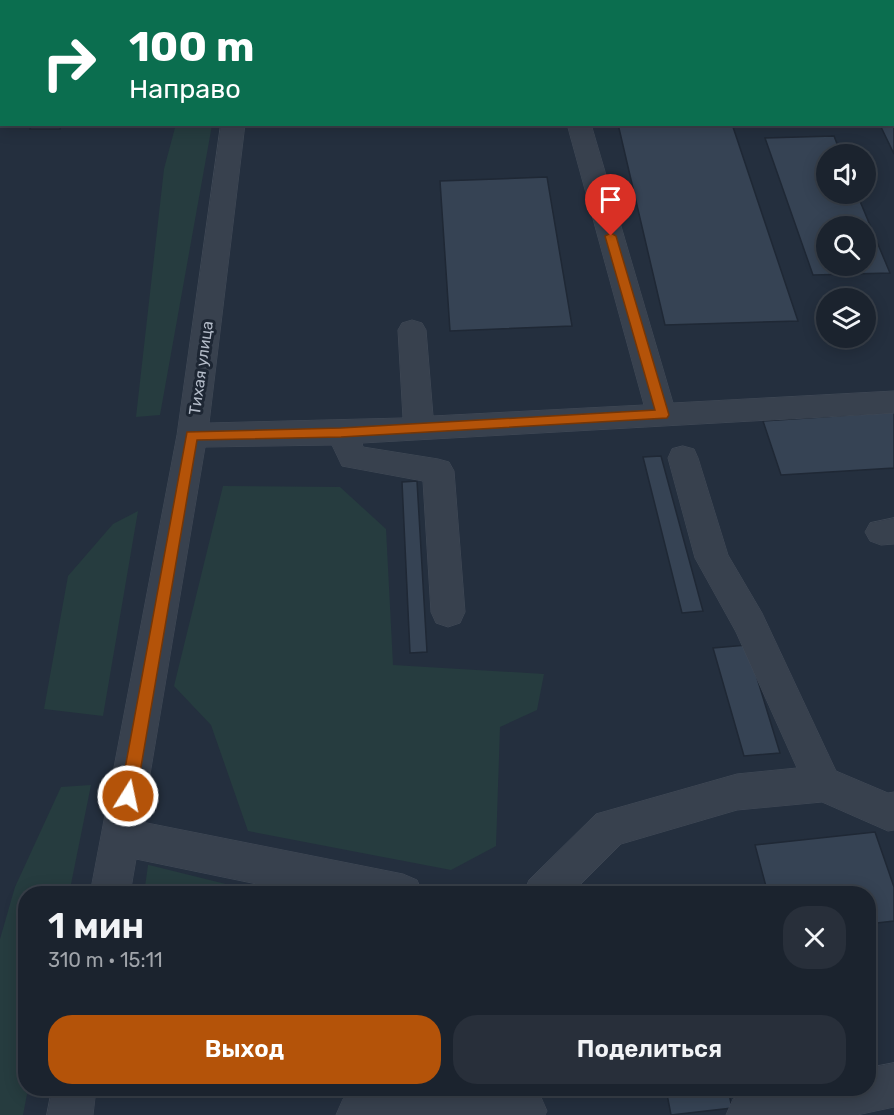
<!DOCTYPE html>
<html lang="ru">
<head>
<meta charset="utf-8">
<style>
	:root { --surface:#1b232e; --page:#282f3a; --text:#f1f3f6; --muted:#a0a4aa; --line:#39404a; --accent:#b45309 }
	body { margin:0; font-family:Rubik,sans-serif; background:var(--page); color:var(--text); height:100vh; display:flex; flex-direction:column; font-size:22px; white-space:nowrap }
	* { box-sizing:border-box; margin:0 }
	p { font-size:20px; color:var(--muted) }
	.icon { flex:none; width:33px; height:33px; fill:none; stroke:currentColor; stroke-width:2; stroke-linecap:round; stroke-linejoin:round }
	.map { position:relative; flex:1; overflow:hidden }
	.side { position:absolute; left:18px; top:886px; width:858px; height:210px; display:flex; flex-direction:column; background:var(--surface); border-radius:24px; box-shadow:0 3px 15px #0003,0 0 0 2px var(--line) }
	.side>* { flex:none }
	.top-card { position:absolute; left:0px; top:0px; width:894px; height:126px; box-shadow:0 3px 15px #0003,0 0 0 2px var(--line); background:#0b6e4f; color:#fff; overflow:hidden }
	.tools { position:absolute; left:816px; top:144px; display:grid; gap:12px }
	.tools a { display:grid; place-items:center; width:60px; height:60px; border-radius:50%; background:var(--surface); box-shadow:0 3px 15px #0003,0 0 0 2px var(--line); font-size:30px }
	.pin { position:absolute; display:grid; place-items:center; width:51px; height:51px; color:#fff; margin:-62px -26px; border-radius:50% 50% 50% 0; rotate:-45deg; box-shadow:0 0 6px #0007 }
	.pin .icon { rotate:45deg }
	.me { position:absolute; width:66px; margin:-33px; rotate:10deg; stroke-linejoin:round; filter:drop-shadow(0 0 4px #0008) }
	.turn { display:flex; align-items:center; gap:21px; height:126px; padding:0 30px; font-size:27px }
	.turn .icon { width:78px; height:78px; stroke-width:2.5 }
	.turn b { display:block; font-size:42px; line-height:51px }
	.round { display:grid; place-items:center; flex:none; width:63px; height:63px; border-radius:24px; background:var(--page) }
	.summary { display:flex; align-items:center; justify-content:space-between; height:102px; padding:0 30px }
	h1 { font-size:36px; font-weight:600; line-height:45px }
	.cta { display:flex; gap:12px; margin-top:auto; padding:12px 30px }
	.cta a { flex:1; height:69px; border-radius:24px; background:var(--accent); color:#fff; font-size:24px; font-weight:600; line-height:69px; text-align:center }
	.cta a+a { background:var(--page); color:var(--text) }
	.map>svg:first-child { display:block }
	.green { fill:#263c3f }
	.building { fill:#364354; stroke:#1f2835; stroke-width:1.5; fill-rule:evenodd }
	.lines { fill:none; stroke-linecap:round; stroke-linejoin:round }
	.minor-casing { stroke:#414a57; stroke-width:1 }
	.minor { fill:#38414e; fill-rule:evenodd }
	.route { fill:#b45309; stroke:#753606; stroke-width:1.5 }
	.labels { text-anchor:middle; dominant-baseline:central; stroke-width:6; stroke-linejoin:round; paint-order:stroke }
	.street-label { font-size:16px; fill:#b4bcc9; stroke:#1d2633 }
</style>
</head>
<body>
<div class="map">
<svg width="894" height="1115" viewBox="0 0 894 1115">
	<rect width="100%" height="100%" fill="#242f3e"/>
	<path class="green" d="M176,124L212,125L160,415L136,417L164,169Z
		M223,486L340,487L386,529L393,665L544,674L537,710L500,727L496,846L451,870L248,831L211,725L174,686Z
		M138,511L103,716L44,709L68,576L113,524Z
		M91,785L69,894H26V1089H28L23,1115H0V939L15,887L61,787Z
		M148,865H149L266,894H144Z"/>
	<path class="building" d="M0,0H80L2,2L0,77Z
		M602,0H687V2H602Z
		M708,0H773L774,2H709Z
		M32,124H61L60,129H30Z
		M618,124H732L798,321L665,325Z
		M894,126V154L881,127Z
		M834,136L841,154H826V194H857L890,273L813,275L765,138ZM826,226H866V266H826Z
		M547,177L572,326L450,331L440,181Z
		M894,412V468L781,475L763,421Z
		M661,456L703,611L682,613L643,457Z
		M417,481L427,652L410,653L402,482Z
		M747,645L780,753L744,756L713,648Z
		M875,832L894,887V921L868,924V894H768L755,845Z
		M406,1089H462V1090L407,1094Z
		M666,1089H728L732,1108L671,1115Z"/>
	<g class="lines">
		<g class="minor-casing">
			<path id="minor" d="M91,0H111V2H91Z
				M241,0H261V2H241Z
				M537,0H557V2H537Z
				M2,87V102H0V88Z
				M221,124H245L209,423L403,418L398,330L402,323L412,320L422,323L426,330L433,416L644,405L567,124H591L673,403L894,391V413L362,443L363,447L438,459L449,462L454,471L465,612L460,623L448,627L436,623L431,612L423,481L342,466L332,445L205,447L142,822L403,874L417,880L423,894H305L136,859L130,894H90L177,435Z
				M683,446L694,449L698,458L728,555L762,613L836,771L888,793L894,792V830L888,831L822,802L737,810L621,844L571,894H523L529,880L596,814L737,774L797,768L736,632L695,558L668,458L672,449Z
				M894,518V544L881,545L870,541L865,532L870,523Z
				M894,1063V1107L857,1115H726L733,1099L766,1089H868V1068Z
				M52,1089H96L93,1115H47Z
				M502,1089H525L540,1095L547,1111L545,1115H336L343,1099L359,1092Z"/>
		</g>
		<use href="#minor" class="minor"/>
	</g>
	<path class="route" d="M611,233L616,236L669,415L667,418L341,437L197,440L136,796L134,801L128,804L122,801L120,796L187,432L341,428L655,410L605,236Z"/>
	<g class="labels">
		<g class="street-label">
			<text transform="translate(201 368) rotate(-82)">Тихая улица</text>
		</g>
	</g>
</svg>
<div class="tools">
<a><svg class="icon" aria-label="sound" viewBox="0 0 24 24"><path d="M4 9h4l5-4v14l-5-4H4zM17 9q2 3 0 6"/></svg></a>
<a><svg class="icon" aria-label="search" viewBox="0 0 24 24"><circle cx="10" cy="10" r="6"/><path d="M15 15l6 6"/></svg></a>
<a><svg class="icon" aria-label="layers" viewBox="0 0 24 24"><path d="M12 4l9 5-9 5-9-5zM3 14l9 5 9-5"/></svg></a>
</div>
<div class="pin" style="left:611px;top:236px;background:#d93025"><svg class="icon" aria-label="arrive" viewBox="0 0 24 24"><path d="M6 21V4h12l-3 4 3 4H6"/></svg></div>
<svg class="me" style="left:128px;top:796px" viewBox="-20 -20 40 40"><circle r="17" fill="#b45309" stroke="#fff" stroke-width="3"/><path d="M0-11L8 9 0 5-8 9z" fill="#fff"/></svg>
<div class="top-card">
<div class="turn"><svg class="icon" aria-label="right" viewBox="0 0 24 24"><path d="M7 20v-9h11M14 6l5 5-5 5"/></svg><div><b>100 m</b>Направо</div></div>
</div>
<section class="side">
<div class="summary"><div><h1>1 мин</h1><p>310 m · 15:11</p></div><a class="round"><svg class="icon" aria-label="close" viewBox="0 0 24 24"><path d="M6 6l12 12M18 6L6 18"/></svg></a></div>
<div class="cta"><a>Выход</a><a>Поделиться</a></div>
</section>
</div>
</body>
</html>
